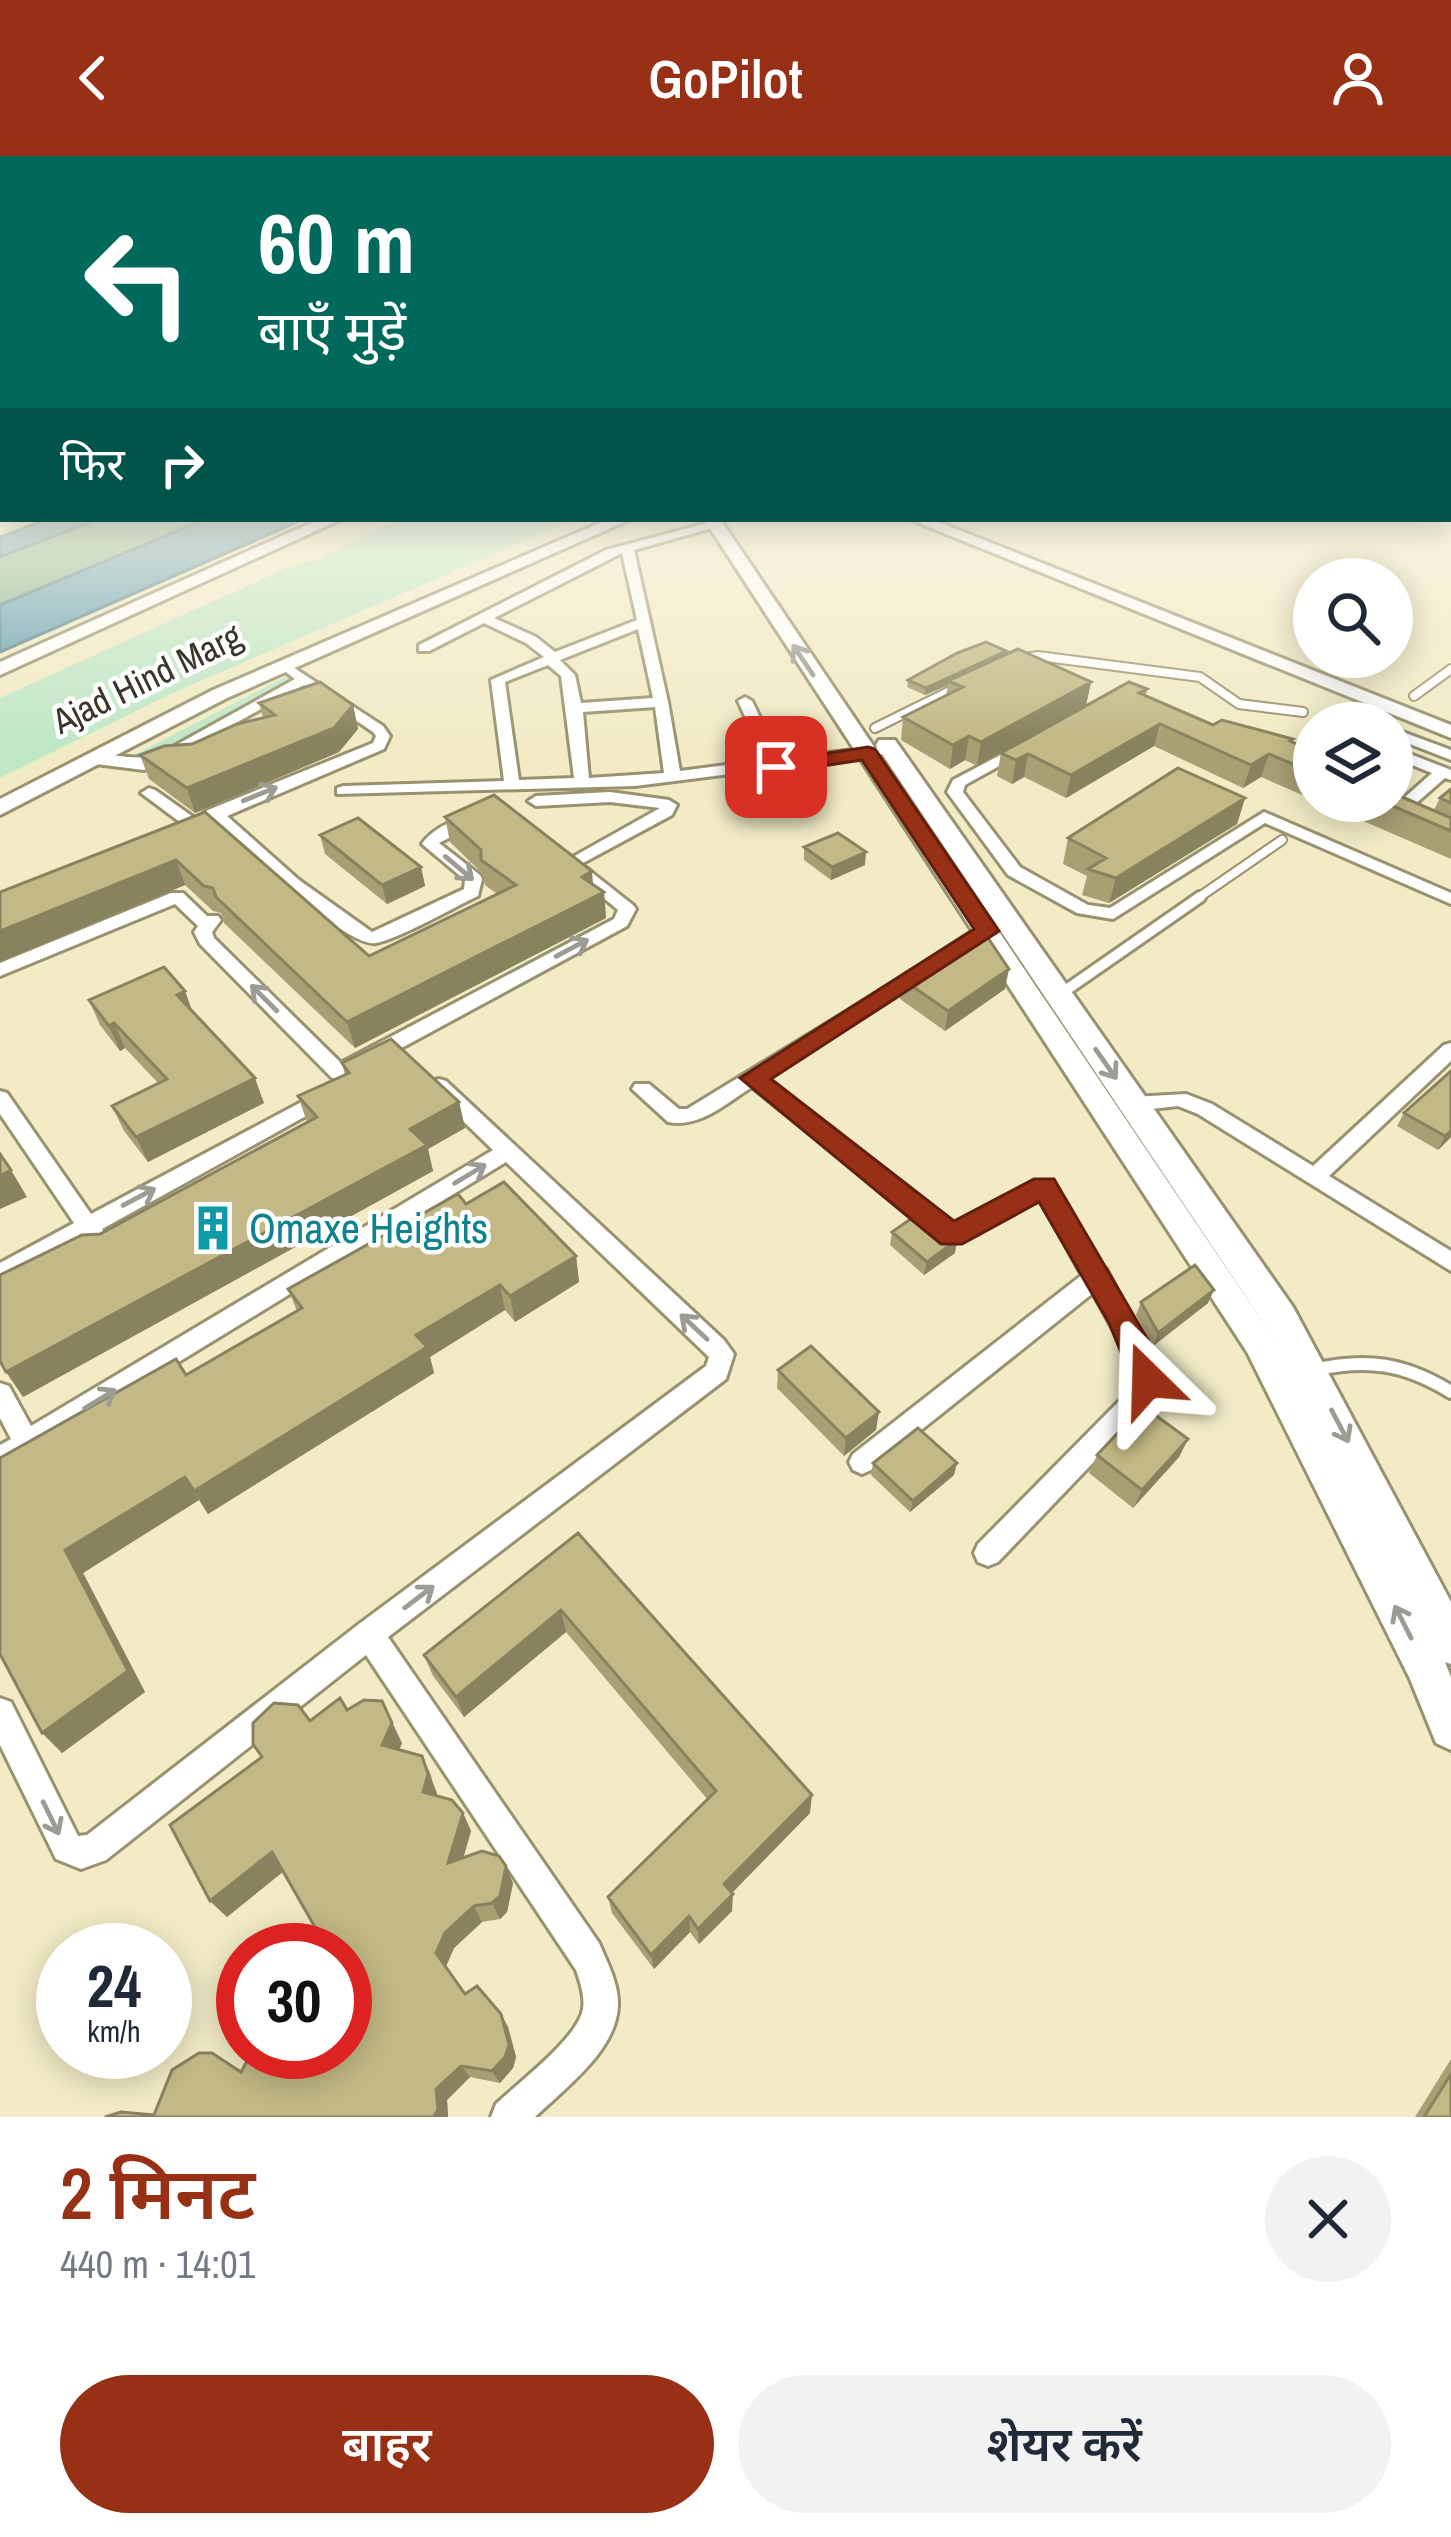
<!DOCTYPE html>
<html lang="hi">
<head>
<meta charset="utf-8">
<style>
	:root { --surface:#fff; --page:#f2f2f3; --text:#1f2937; --muted:#747a83; --accent:#983015 }
	body { margin:0; font-family:"Archivo Narrow","Noto Sans Devanagari",sans-serif; background:var(--page); color:var(--text); height:100vh; display:flex; flex-direction:column; font-size:45px; white-space:nowrap }
	* { box-sizing:border-box; margin:0 }
	p { font-size:39px; color:var(--muted) }
	.icon { flex:none; width:66px; height:66px; fill:none; stroke:currentColor; stroke-width:2; stroke-linecap:round; stroke-linejoin:round }
	.map { position:relative; height:1961px; overflow:hidden }
	.panel { display:flex; flex-direction:column; background:var(--surface); flex:1 }
	.panel>* { flex:none }
	.top-card { position:absolute; left:0px; top:0px; width:1452px; height:366px; box-shadow:0 6px 30px #0003; background:#00695c; color:#fff; overflow:hidden }
	.tools { position:absolute; left:1293px; top:402px; display:grid; gap:24px }
	.tools a { display:grid; place-items:center; width:120px; height:120px; border-radius:50%; background:var(--surface); box-shadow:0 6px 30px #0003; font-size:60px }
	.speed { position:absolute; left:36px; top:1767px; display:flex; gap:24px; font-size:60px; font-weight:700; text-align:center }
	.speed>* { display:grid; place-content:center; width:156px; height:156px; border-radius:50%; background:var(--surface); box-shadow:0 6px 30px #0003; line-height:1 }
	.speed small { font-size:30px; font-weight:400 }
	.speed .limit { border:18px solid #d22; background:#fff; color:#111 }
	.pin { position:absolute; display:grid; place-items:center; width:102px; height:102px; color:#fff; margin:-51px; border-radius:24px; box-shadow:0 6px 18px #0006 }
	.me { position:absolute; width:132px; margin:-66px; rotate:338deg; stroke-linejoin:round; filter:drop-shadow(0 0 9px #0008) }
	.turn { display:flex; align-items:center; gap:42px; height:252px; padding:0 60px; font-size:54px }
	.turn .icon { width:156px; height:156px; stroke-width:2.5 }
	.turn b { display:block; font-size:84px; line-height:102px }
	.then { display:flex; align-items:center; height:114px; padding:0 60px; background:#0003; gap:24px; font-size:45px }
	.round { display:grid; place-items:center; flex:none; width:126px; height:126px; border-radius:63px; background:var(--page) }
	.summary { display:flex; align-items:center; justify-content:space-between; height:204px; padding:0 60px }
	h1 { font-size:72px; font-weight:600; line-height:90px; color:var(--accent) }
	.primary-button { display:flex; gap:24px; margin-top:auto; padding:24px 60px }
	.primary-button a { flex:1; height:138px; border-radius:72px; background:var(--accent); color:#fff; font-size:48px; font-weight:600; line-height:138px; text-align:center }
	.primary-button a+a { background:var(--page); color:var(--text) }
	header { display:flex; justify-content:space-between; align-items:center; height:156px; padding:0 60px; background:var(--accent); color:#fff; font-size:54px; font-weight:600 }
	.map>svg:first-child { display:block }
	.green { fill:#c0e7c8 }
	.forest { fill:#88b592 }
	.water { fill:#66a0b6; stroke:#59808c; stroke-width:3 }
	.lines { fill:none; stroke-linecap:round; stroke-linejoin:round }
	.lane-far3-casing { stroke:#999270; stroke-width:9 }
	.lane-far2-casing { stroke:#999270; stroke-width:12 }
	.lane-far1-casing { stroke:#999270; stroke-width:16 }
	.lane-casing { stroke:#999270; stroke-width:18 }
	.street-casing { stroke:#999270; stroke-width:6 }
	.secondary-casing { stroke:#999270; stroke-width:6 }
	.highway-casing { stroke:#999270; stroke-width:6 }
	.lane-far3 { stroke:#fff; stroke-width:6 }
	.lane-far2 { stroke:#fff; stroke-width:8 }
	.lane-far1 { stroke:#fff; stroke-width:10 }
	.lane { stroke:#fff; stroke-width:12 }
	.street { fill:#fff; fill-rule:evenodd }
	.secondary { fill:#fff; fill-rule:evenodd }
	.highway { fill:#fff; fill-rule:evenodd }
	.wall { fill:#a89f73 }
	.shaded-wall { fill:#88825e }
	.building { fill:#c3b986; stroke:#88825e; stroke-width:3 }
	.oneway { stroke:#9c9b94 }
	.route { fill:#983015; stroke:#631f0e; stroke-width:3 }
	.labels { text-anchor:middle; dominant-baseline:central; stroke-width:9; stroke-linejoin:round; paint-order:stroke }
	.far-street-label { font-size:36px; fill:#3a3729; stroke:#fff }
	.culture-label { font-size:42px; fill:#0d838f; stroke:#fff; text-anchor:start }
</style>
</head>
<body>
<header><svg class="icon" aria-label="back" viewBox="0 0 24 24"><path d="M15 5l-7 7 7 7"/></svg>GoPilot<svg class="icon" aria-label="person" viewBox="0 0 24 24"><circle cx="12" cy="8" r="4"/><path d="M4 21q1-7 8-7t8 7"/></svg></header>
<div class="map">
<svg width="1451" height="1961" viewBox="0 0 1451 1961">
	<rect width="100%" height="100%" fill="#f2ebc6"/>
	<path class="green" d="M402,363H575L175,536L0,622V542L296,408L322,403L359,380Z
		M287,520L291,523L162,596L126,603Z"/>
	<path class="forest" d="M98,363H206L0,449V401Z"/>
	<path class="water" d="M47,363H98L0,401V381Z
		M206,363H304L0,496V449Z"/>
	<g class="lines">
		<g class="lane-far3-casing">
			<path id="lane-far3" d="M1030,501H1047"/>
		</g>
		<g class="lane-far2-casing">
			<path id="lane-far2" d="M1019,503L1038,500L1200,521L1239,548L1303,556
				M1414,540L1451,513
				M875,572L958,531
				M1195,744L1282,684"/>
		</g>
		<g class="lane-far1-casing">
			<path id="lane-far1" d="M1059,839L1200,741"/>
		</g>
		<g class="lane-casing">
			<path id="lane" d="M1313,1214C1367,1202 1404,1207 1451,1236"/>
		</g>
		<g class="street-casing">
			<path id="street" d="M715,365L721,368L719,370L634,394L668,546L680,615L765,604L738,545L745,541L752,545L780,603L886,590L891,591V597L783,611L776,616L770,613L635,630L337,638V632L343,630L504,625L491,524L544,501L526,487L484,467L429,495H419V489L606,394ZM622,397L637,464L555,496L536,481L494,462ZM638,473L653,542L581,547L575,519L560,504ZM548,509L561,520L574,622L519,624L505,526ZM655,551L664,617L589,622L583,556Z
				M285,506L383,570L390,580L384,593L227,660L299,724L372,776L464,733L465,724L422,688C432,673 457,660 476,662V668L439,687L480,719L482,723L478,740C454,751 399,783 376,787C346,792 240,689 214,665L200,672H188L141,637L149,632L155,634L196,663L208,654L373,587L376,580L373,576L304,529L168,605L144,614L96,608L88,603C108,593 135,607 158,599L295,523L278,510Z
				M1378,547L1390,550L1367,567H1350Z
				M1392,572L1451,594V604L1392,581Z
				M1314,581V590L1281,604L1273,599Z
				M1023,587L1030,591L1028,594L965,629L963,636L1020,711L1088,749L1110,752L1264,656L1451,737V748L1265,667L1113,763L1077,757L1008,719L947,636L953,624Z
				M1392,591L1451,614V624L1445,622L1406,656L1451,674V685L1387,657L1432,617L1392,601Z
				M610,636L669,644L677,649L672,659L581,708L633,749L636,753L627,770L346,922H332L200,788L194,776L198,770L175,748L0,820V807L171,737H183L207,760H218L221,764L212,776L214,782L341,907L614,763L618,754L562,707L660,652L610,646L536,650L528,645L536,640Z
				M926,807L933,809L935,813L933,817L766,922L954,1069L1036,1025H1052L1102,1112L1106,1113L1158,1210L1153,1244L998,1406L988,1410L978,1406L974,1397L978,1388L1132,1232L1134,1211L1093,1137L871,1314L862,1318L853,1314L849,1306L853,1298L1082,1119L1040,1043L952,1089L944,1086L752,931C725,948 700,972 668,966L632,933L635,928H649L679,953H687Z
				M1451,887V905L1329,1020L1451,1095V1115L1198,958L1178,950L1133,955L1123,948L1133,941L1186,938L1212,948L1313,1010L1444,889Z
				M439,923L446,925L724,1184L734,1198L726,1223L388,1481L599,1787C607,1806 619,1828 618,1850C616,1895 565,1932 535,1961H491L496,1948C518,1927 578,1882 583,1853C585,1840 580,1826 576,1814L366,1499L106,1704L81,1713L56,1703L0,1589V1542L11,1546L78,1680L87,1679L359,1468L706,1210L709,1201L506,1006L0,1315V1289L11,1283L0,1262V1227L9,1230L31,1270L493,994L432,935L429,930L432,925Z
				M326,933L333,935L336,940L333,945L102,1073L109,1083L119,1085L122,1091L119,1097C99,1106 95,1099 84,1083L0,1127V1107L74,1067L0,958V935L7,937L91,1058Z"/>
		</g>
		<g class="secondary-casing">
			<path id="secondary" d="M3,323V334L0,335V324Z
				M320,363H342L0,519V506Z
				M609,363H631L227,542L0,659V643L213,534Z
				M704,363H720L1277,1187L876,589L879,584H895L1293,1151L1451,1446V1508L1445,1506L1451,1521V1594L1436,1587L1410,1523L1247,1196Z
				M909,363H931L1451,569V582Z"/>
		</g>
		<g class="highway-casing">
			<path id="highway" d="M0,310H3L0,322Z"/>
		</g>
		<use href="#lane-far3" class="lane-far3"/>
		<use href="#lane-far2" class="lane-far2"/>
		<use href="#lane-far1" class="lane-far1"/>
		<use href="#lane" class="lane"/>
		<use href="#street" class="street"/>
		<use href="#secondary" class="secondary"/>
		<use href="#highway" class="highway"/>
	</g>
	<path class="wall" d="M1005,499L1091,526L1086,549L1147,533L1146,540L1213,569L1293,583L1292,586L1314,596V644L1261,621L1243,632L1154,590L1066,642L1024,621L1012,628L997,620L1001,597L977,610L965,604L950,613L901,584L903,561L946,540L948,529L925,539L907,531L908,524Z
		M259,547L353,549L358,573L339,596L195,657L149,623L140,599L192,588L263,562Z
		M1451,633V703L1317,645H1392L1395,638L1434,654L1440,642Z
		M1245,642L1237,668L1109,747L1082,739L1087,720L1063,708L1068,682Z
		M205,656L369,800L497,738L485,729L483,718L450,686L445,661L593,729L604,736L606,762L355,892L224,767L221,757L213,755L185,729L0,806Z
		M320,679L421,711L425,730L387,748L325,698Z
		M804,691L865,709L831,724L804,704Z
		M902,823L1005,833L945,875L900,843Z
		M89,844L193,856L264,947L148,1006L124,975L112,950L158,927L125,892L120,895L100,869Z
		M342,907L459,946L465,972L428,993L433,1015L23,1241L100,1078L307,966L298,940L345,919Z
		M1451,915V981L1438,994L1397,970L1404,957Z
		M466,1048L576,1100L579,1126L515,1166L505,1154L430,1201L434,1217L208,1358L199,1344L83,1417L145,1536L62,1597L0,1498L186,1219L297,1155L288,1133Z
		M892,1076L955,1097L924,1119L890,1089Z
		M1141,1146L1208,1147L1153,1190L1136,1159Z
		M778,1214L876,1274L844,1300L777,1232Z
		M1188,1283L1179,1301L1133,1352L1089,1317L1097,1299Z
		M873,1307L954,1319L910,1356L871,1319Z
		M578,1377L810,1657L732,1737V1755L699,1788L690,1776L654,1813L612,1757L608,1741L708,1644L566,1476L464,1561L433,1520L424,1499Z
		M347,1554L402,1587L399,1594L422,1600L431,1619L436,1640L463,1657L471,1675L463,1702L513,1727L507,1756L500,1763L482,1766L454,1792L446,1811L465,1838L501,1858L508,1871L516,1901L513,1912L500,1927L470,1921L447,1944L448,1961H105L154,1959L241,1916L345,1896V1794L283,1716L227,1761L210,1745L310,1565Z
		M1451,1903V1961H1415Z"/>
	<path class="shaded-wall" d="M1006,495L1005,502L948,525V529L925,539L926,532Z
		M1091,526L1086,549L977,610L981,586Z
		M353,549L358,573L339,596L195,657L187,632Z
		M1160,568L1154,590L1066,642L1071,619Z
		M969,580L965,604L950,613L953,589Z
		M1028,598L1024,621L1012,628L1016,604Z
		M1269,598L1261,621L1243,632L1251,609Z
		M1245,642L1237,668L1109,747L1116,722Z
		M866,696L865,709L831,724L832,711Z
		M176,704L185,729L0,806V775Z
		M421,711L425,730L387,748L382,729Z
		M592,715L594,741L582,721Z
		M604,736L606,762L355,892L347,866Z
		M1009,813L1005,833L945,875L948,855Z
		M185,835L194,860L177,839Z
		M114,867L125,892L120,895L109,870Z
		M255,922L264,947L148,1006L136,981Z
		M459,946L465,972L428,993L433,1015L23,1241L6,1216L410,973Z
		M1451,975V981L1438,994L1445,980Z
		M11,1014L27,1041L0,1053V1020Z
		M957,1084L955,1097L924,1119L927,1106Z
		M576,1100L579,1126L515,1166L510,1140Z
		M500,1129L505,1154L430,1201L434,1217L208,1358L194,1335L416,1179Z
		M1214,1134L1208,1147L1153,1190L1158,1177Z
		M879,1256L876,1274L844,1300L846,1282Z
		M1188,1283L1179,1301L1133,1352L1142,1334Z
		M957,1307L954,1319L910,1356L913,1345Z
		M185,1321L199,1344L83,1417L145,1536L62,1597L42,1577L65,1394Z
		M561,1454L566,1476L464,1561L456,1541Z
		M382,1545L402,1587L393,1609L382,1589Z
		M422,1600L437,1637L432,1655L423,1636Z
		M812,1639L810,1657L724,1745V1728Z
		M463,1657L471,1675L457,1724L448,1707Z
		M272,1696L286,1713L227,1761L210,1745Z
		M506,1710L513,1727L507,1756L500,1763L492,1747Z
		M733,1738L732,1755L699,1788L698,1773Z
		M474,1750L482,1766L454,1792L445,1812L436,1797L445,1777Z
		M689,1760L690,1776L654,1813L651,1799Z
		M501,1858L508,1871L516,1901L513,1912L500,1927L492,1915Z
		M461,1910L470,1921L447,1944L448,1961H434L436,1933Z"/>
	<path class="building" d="M986,486L1006,495L926,532L908,524L957,497Z
		M1018,493L1091,526L981,586L969,580L953,589L903,561L963,531L948,525Z
		M320,526L353,549L334,572L187,632L140,599L164,590L192,588L237,568L275,559L259,547Z
		M1129,526L1147,533L1139,537L1213,569L1222,564L1293,583L1290,585L1314,596V617L1269,598L1251,609L1160,568L1071,619L1028,598L1016,604L1001,597Z
		M1178,612L1245,642L1116,722L1088,713L1106,702L1068,682Z
		M1392,628L1395,629V638L1451,662V675L1381,645H1392Z
		M1451,633V647L1440,642Z
		M494,639L592,715L582,721L604,736L347,866L216,741L213,732L204,730L176,704L0,775V736L205,656L369,800L516,729L481,704V694L445,661Z
		M358,662L421,711L382,729L320,679Z
		M838,677L866,696L832,711L804,691Z
		M982,773L1009,813L948,855L902,823Z
		M164,811L185,835L177,839L255,922L136,981L112,950L167,923L114,867L109,870L89,844Z
		M391,883L459,946L410,973L427,989L6,1216L0,1205V1119L82,1079L100,1078L317,961L298,940L349,917L342,907Z
		M1451,915V975L1445,980L1404,957Z
		M0,998L11,1014L0,1020Z
		M504,1026L576,1100L510,1140L500,1129L416,1179L427,1191L194,1335L185,1321L65,1394L128,1515L42,1577L0,1498V1302L176,1203L186,1219L302,1152L288,1133L458,1038L466,1048Z
		M919,1057L957,1084L927,1106L892,1076Z
		M1195,1109L1214,1134L1158,1177L1141,1146Z
		M811,1190L879,1256L846,1282L778,1214Z
		M1143,1250L1188,1283L1142,1334L1097,1299Z
		M918,1272L957,1307L913,1345L873,1307Z
		M578,1377L812,1639L724,1728L733,1738L698,1773L689,1760L651,1799L608,1741L716,1635L561,1454L456,1541L424,1499Z
		M340,1542L347,1554L364,1544L382,1545L392,1567L382,1589L422,1600L428,1618L423,1636L452,1644L463,1657L448,1707L482,1695L499,1700L506,1710L500,1740L492,1747L474,1750L445,1777L436,1797L465,1838L477,1830L501,1858L509,1889L505,1901L492,1915L461,1910L436,1933L438,1953L434,1961H105L121,1956L154,1959L172,1914L199,1897H212L241,1916L252,1896H345V1794H328L272,1696L210,1745L170,1669L262,1601L253,1588V1567L274,1547L298,1549L310,1565Z
		M1451,1918V1961H1424Z"/>
	<defs><path id="oneway-shaft" d="M-6 0H5M1.5-3L5.5 0L1.5 3" fill="none" stroke-width="1.6" stroke-linecap="round" stroke-linejoin="round" transform="scale(3)"/></defs>
	<g class="oneway">
		<use href="#oneway-shaft" transform="translate(803 504) rotate(-124)"/>
		<use href="#oneway-shaft" transform="translate(260 638) rotate(-22)"/>
		<use href="#oneway-shaft" transform="translate(459 712) rotate(40)"/>
		<use href="#oneway-shaft" transform="translate(572 792) rotate(-28)"/>
		<use href="#oneway-shaft" transform="translate(264 842) rotate(-135)"/>
		<use href="#oneway-shaft" transform="translate(1106 908) rotate(55)"/>
		<use href="#oneway-shaft" transform="translate(470 1018) rotate(-31)"/>
		<use href="#oneway-shaft" transform="translate(139 1041) rotate(-28)"/>
		<use href="#oneway-shaft" transform="translate(694 1171) rotate(-137)"/>
		<use href="#oneway-shaft" transform="translate(100 1243) rotate(-31)"/>
		<use href="#oneway-shaft" transform="translate(1340 1270) rotate(62)"/>
		<use href="#oneway-shaft" transform="translate(419 1441) rotate(-37)"/>
		<use href="#oneway-shaft" transform="translate(1403 1466) rotate(-117)"/>
		<use href="#oneway-shaft" transform="translate(51 1662) rotate(64)"/>
	</g>
	<linearGradient id="sky" x2="0" y2="1"><stop stop-color="#74acd4"/><stop offset="0.53" stop-color="#f9f6e5"/><stop offset="1" stop-color="#f9f6e5" stop-opacity="0"/></linearGradient>
	<rect width="1451" height="584" fill="url(#sky)"/>
	<path class="route" d="M868,591L875,593L999,775L771,923L954,1065L1034,1023H1054L1158,1201L1164,1224L1159,1233L1148,1237L1136,1233L1109,1167L1039,1046L962,1088H941L740,922L974,773L862,604L776,617L766,611L776,605Z"/>
	<defs>
		<g id="building-bare" transform="scale(3.6)"><path d="M-4-6H4V6H1V3H-1V6H-4ZM-2.5-4.3h1.7v1.8h-1.7ZM.8-4.3h1.7v1.8H.8ZM-2.5-1h1.7V.8h-1.7ZM.8-1h1.7V.8H.8Z" fill="#0f9aa8" stroke="#fff" stroke-width="2.5" paint-order="stroke"/></g>
	</defs>
	<g fill-rule="evenodd">
		<use href="#building-bare" x="213" y="1072"/>
	</g>
	<g class="labels">
		<g class="far-street-label">
			<text transform="translate(147 522) rotate(-26)">Ajad Hind Marg</text>
		</g>
		<g class="culture-label">
			<text x="249" y="1072">Omaxe Heights</text>
		</g>
	</g>
</svg>
<div class="tools">
<a><svg class="icon" aria-label="search" viewBox="0 0 24 24"><circle cx="10" cy="10" r="6"/><path d="M15 15l6 6"/></svg></a>
<a><svg class="icon" aria-label="layers" viewBox="0 0 24 24"><path d="M12 4l9 5-9 5-9-5zM3 14l9 5 9-5"/></svg></a>
</div>
<div class="speed"><div>24<small>km/h</small></div><div class="limit">30</div></div>
<div class="pin" style="left:776px;top:611px;background:#d93025"><svg class="icon" aria-label="arrive" viewBox="0 0 24 24"><path d="M6 21V4h12l-3 4 3 4H6"/></svg></div>
<svg class="me" style="left:1148px;top:1224px" viewBox="-20 -20 40 40"><path d="M0-17L14 15 0 8-14 15z" fill="#983015" stroke="#fff" stroke-width="4"/></svg>
<div class="top-card">
<div class="turn"><svg class="icon" aria-label="left" viewBox="0 0 24 24"><path d="M17 20v-9H6M10 6l-5 5 5 5"/></svg><div><b>60 m</b>बाएँ मुड़ें</div></div>
<div class="then">फिर<svg class="icon" aria-label="right" viewBox="0 0 24 24"><path d="M7 20v-9h11M14 6l5 5-5 5"/></svg></div>
</div>
</div>
<section class="panel">
<div class="summary"><div><h1>2 मिनट</h1><p>440 m · 14:01</p></div><a class="round"><svg class="icon" aria-label="close" viewBox="0 0 24 24"><path d="M6 6l12 12M18 6L6 18"/></svg></a></div>
<div class="primary-button"><a>बाहर</a><a>शेयर करें</a></div>
</section>
</body>
</html>
